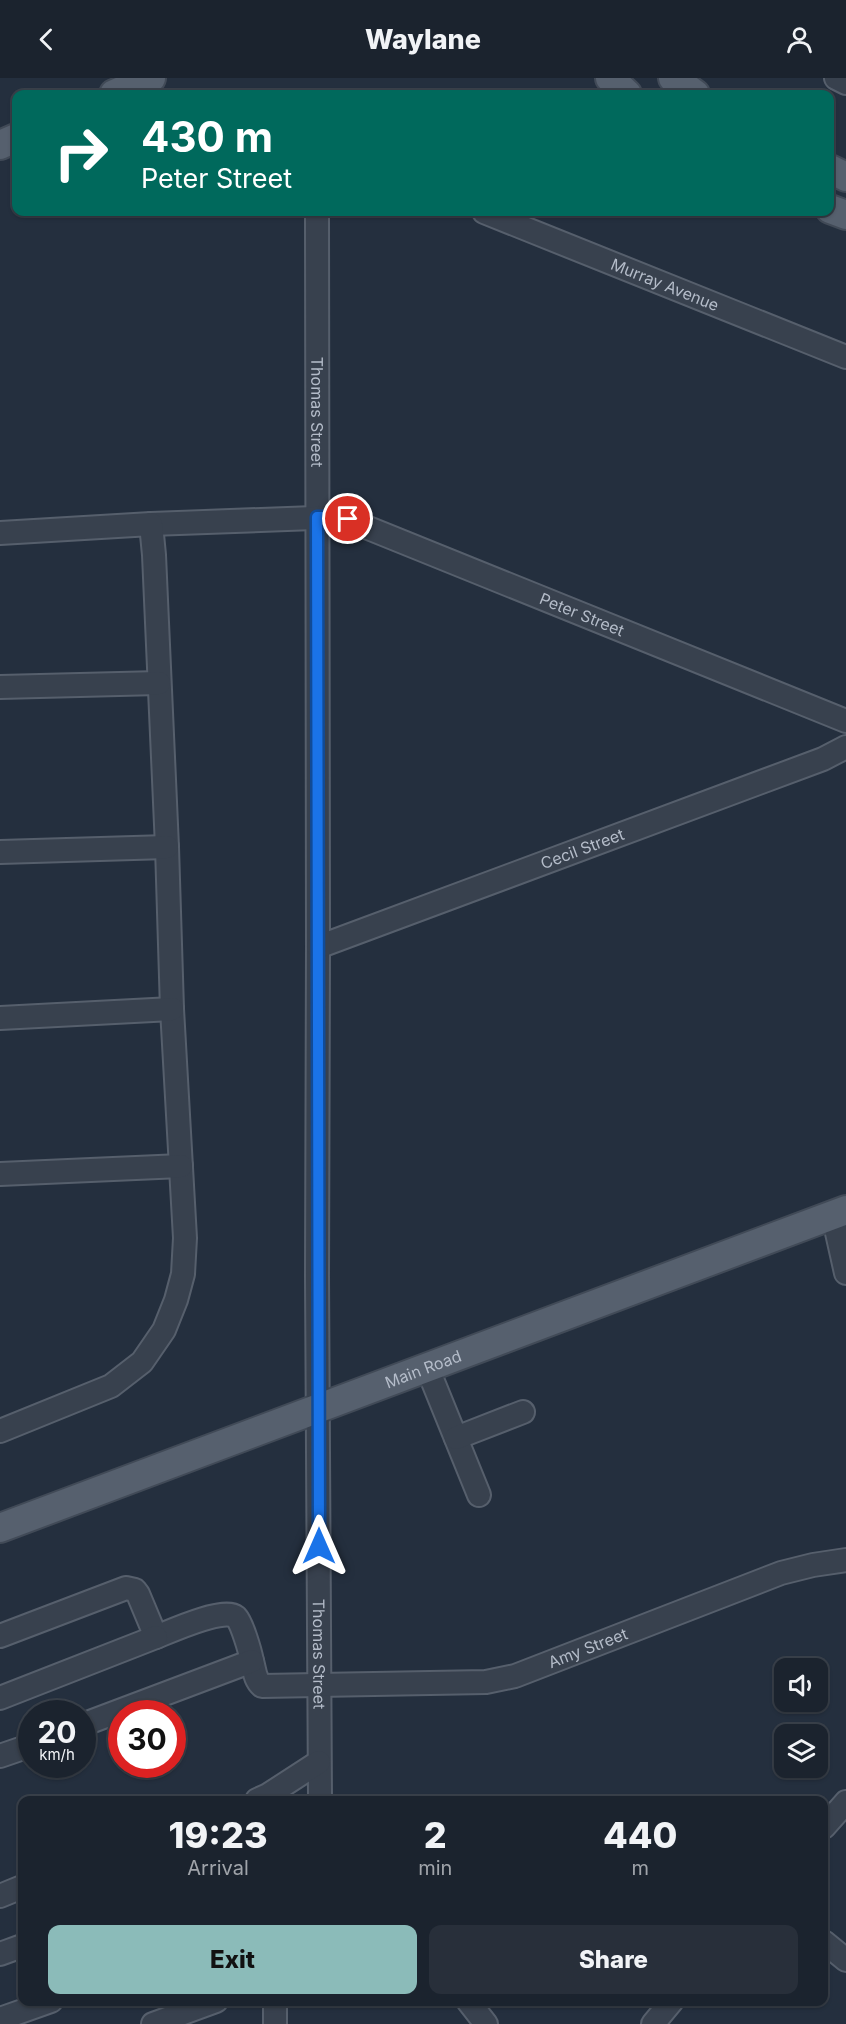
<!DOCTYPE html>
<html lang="en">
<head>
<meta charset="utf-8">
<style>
	:root { --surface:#1b232e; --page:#282f3a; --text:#f1f3f6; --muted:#a0a4aa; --line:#39404a; --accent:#8bbbb9 }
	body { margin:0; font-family:Inter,sans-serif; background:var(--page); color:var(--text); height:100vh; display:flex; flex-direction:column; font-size:22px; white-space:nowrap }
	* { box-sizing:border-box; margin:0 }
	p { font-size:20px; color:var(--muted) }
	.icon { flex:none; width:33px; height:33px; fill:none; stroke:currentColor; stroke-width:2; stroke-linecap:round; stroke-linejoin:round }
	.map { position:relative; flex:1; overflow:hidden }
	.drawer { position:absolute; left:18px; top:1718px; width:810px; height:210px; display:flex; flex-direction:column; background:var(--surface); border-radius:12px; box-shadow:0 2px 4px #0004,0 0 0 2px var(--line) }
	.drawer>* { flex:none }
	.hud { position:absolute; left:12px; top:12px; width:822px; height:126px; border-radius:12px; box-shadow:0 2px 4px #0004,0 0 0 2px var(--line); background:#00695c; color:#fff; overflow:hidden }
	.controls { position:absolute; left:774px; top:1580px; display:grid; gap:12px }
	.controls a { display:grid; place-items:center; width:54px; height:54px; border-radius:12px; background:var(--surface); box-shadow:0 2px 4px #0004,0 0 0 2px var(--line); font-size:30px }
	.speed { position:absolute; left:18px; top:1622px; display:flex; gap:12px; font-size:30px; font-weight:700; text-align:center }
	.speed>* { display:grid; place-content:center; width:78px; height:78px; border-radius:50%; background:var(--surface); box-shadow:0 2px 4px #0004,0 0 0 2px var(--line); line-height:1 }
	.speed small { font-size:15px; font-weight:400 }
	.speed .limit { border:9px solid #d22; background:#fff; color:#111 }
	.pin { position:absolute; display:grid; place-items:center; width:51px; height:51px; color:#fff; margin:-26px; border:3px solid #fff; border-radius:50%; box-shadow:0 2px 6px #0007 }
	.me { position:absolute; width:66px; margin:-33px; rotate:0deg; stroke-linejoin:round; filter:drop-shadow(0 0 4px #0008) }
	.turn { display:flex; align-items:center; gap:21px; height:126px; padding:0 30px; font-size:27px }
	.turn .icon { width:78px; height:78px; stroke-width:2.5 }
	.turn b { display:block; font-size:42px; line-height:51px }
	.eta { display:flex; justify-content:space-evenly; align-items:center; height:102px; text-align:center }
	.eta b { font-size:36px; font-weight:800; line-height:42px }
	.primary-button { display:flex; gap:12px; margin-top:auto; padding:12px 30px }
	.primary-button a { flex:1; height:69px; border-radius:12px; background:var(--accent); color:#111; font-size:24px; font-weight:800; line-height:69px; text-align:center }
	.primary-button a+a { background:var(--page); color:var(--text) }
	header { display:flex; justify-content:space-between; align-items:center; height:78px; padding:0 30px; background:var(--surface); font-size:27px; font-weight:800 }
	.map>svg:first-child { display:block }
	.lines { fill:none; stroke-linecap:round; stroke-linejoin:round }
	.minor-casing { stroke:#565f6c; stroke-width:26 }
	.major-casing { stroke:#414a57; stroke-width:32 }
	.minor { stroke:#38414e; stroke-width:22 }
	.major { stroke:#56606e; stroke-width:28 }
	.route-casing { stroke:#114b97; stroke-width:15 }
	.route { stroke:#1a73e8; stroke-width:10 }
	.labels { text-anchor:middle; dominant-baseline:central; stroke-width:6; stroke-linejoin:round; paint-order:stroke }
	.street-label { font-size:16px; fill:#b4bcc9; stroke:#1d2633 }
</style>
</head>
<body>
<header><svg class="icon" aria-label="back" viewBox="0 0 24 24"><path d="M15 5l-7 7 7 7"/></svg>Waylane<svg class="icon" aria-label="person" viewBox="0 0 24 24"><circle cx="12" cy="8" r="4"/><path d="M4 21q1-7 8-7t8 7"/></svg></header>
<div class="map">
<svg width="846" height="1946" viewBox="0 0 846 1946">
	<rect width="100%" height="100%" fill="#242f3e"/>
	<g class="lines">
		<g class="minor-casing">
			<g id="minor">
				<path d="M836,0L846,5"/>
				<path id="s1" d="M317,134L318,869L317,1198L320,1722"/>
				<path id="s2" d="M484,134L846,279"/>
				<path id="s3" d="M151,446L341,439L846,643"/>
				<path d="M0,455L151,446L154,477L167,769L172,931L185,1160L183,1196L176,1222L164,1252L142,1284L111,1308L0,1353"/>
				<path d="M0,609L159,605"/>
				<path d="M0,774L167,769"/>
				<path id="s4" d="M318,869L823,681L846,669"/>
				<path d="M0,940L172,931"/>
				<path d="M0,1096L181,1088"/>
				<path d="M833,1137L846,1195"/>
				<path d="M427,1289L479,1417"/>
				<path d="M456,1360L523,1334"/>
				<path id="s5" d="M0,1558L126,1510L135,1512L138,1516L156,1559C171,1553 224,1529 236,1539C242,1545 250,1573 252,1583C255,1592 254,1601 262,1608L486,1604L515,1598L781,1495L813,1487L846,1482"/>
				<path d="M0,1620L156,1559"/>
				<path d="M82,1647L252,1583"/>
				<path d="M0,1678L32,1667"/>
				<path d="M257,1722L268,1717L319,1684"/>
				<path d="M824,1749L846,1724"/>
				<path d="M0,1818L22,1809"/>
				<path d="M824,1864L846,1882"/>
				<path d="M0,1876L22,1868"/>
				<path d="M468,1923L486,1946"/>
				<path d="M0,1941L51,1923"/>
				<path d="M153,1946L216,1923"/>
				<path d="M275,1946V1923"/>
				<path d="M653,1946L672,1923"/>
			</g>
		</g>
		<g class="major-casing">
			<g id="major">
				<path d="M610,0L627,16"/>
				<path d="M673,0L695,16"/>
				<path d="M114,16L151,0"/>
				<path d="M0,67L16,60"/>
				<path d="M830,91L846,99"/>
				<path d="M830,131L846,137"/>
				<path id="s6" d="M0,1450L846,1132"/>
			</g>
		</g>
		<use href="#minor" class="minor"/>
		<use href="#major" class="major"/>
	</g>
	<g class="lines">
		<g class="route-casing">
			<path id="route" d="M319,1468L317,439H341L348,441"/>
		</g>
		<use href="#route" class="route"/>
	</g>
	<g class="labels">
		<g class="street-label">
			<text stroke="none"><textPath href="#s2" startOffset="195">Murray Avenue</textPath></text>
			<text stroke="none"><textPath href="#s1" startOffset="200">Thomas Street</textPath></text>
			<text stroke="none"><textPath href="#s3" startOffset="450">Peter Street</textPath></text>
			<text stroke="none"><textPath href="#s4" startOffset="282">Cecil Street</textPath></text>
			<text stroke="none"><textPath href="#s6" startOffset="452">Main Road</textPath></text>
			<text stroke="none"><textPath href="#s5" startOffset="686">Amy Street</textPath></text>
			<text stroke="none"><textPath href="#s1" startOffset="1442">Thomas Street</textPath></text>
		</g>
	</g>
</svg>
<div class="controls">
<a><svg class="icon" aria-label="sound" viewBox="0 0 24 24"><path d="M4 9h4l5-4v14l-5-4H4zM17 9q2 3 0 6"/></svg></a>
<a><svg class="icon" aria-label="layers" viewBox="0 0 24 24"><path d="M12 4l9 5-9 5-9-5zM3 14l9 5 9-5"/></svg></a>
</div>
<div class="speed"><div>20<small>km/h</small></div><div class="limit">30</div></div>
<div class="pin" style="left:348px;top:441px;background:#d93025"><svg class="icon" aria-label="arrive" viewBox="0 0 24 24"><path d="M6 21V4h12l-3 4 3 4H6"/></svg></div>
<svg class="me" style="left:319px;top:1468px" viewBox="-20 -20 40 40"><path d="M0-17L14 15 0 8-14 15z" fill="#1a73e8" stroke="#fff" stroke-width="4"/></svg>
<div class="hud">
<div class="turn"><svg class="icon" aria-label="right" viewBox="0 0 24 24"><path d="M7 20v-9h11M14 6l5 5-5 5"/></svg><div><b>430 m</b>Peter Street</div></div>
</div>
<section class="drawer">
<div class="eta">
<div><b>19:23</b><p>Arrival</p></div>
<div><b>2</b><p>min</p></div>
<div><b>440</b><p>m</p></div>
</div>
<div class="primary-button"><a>Exit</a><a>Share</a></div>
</section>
</div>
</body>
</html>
